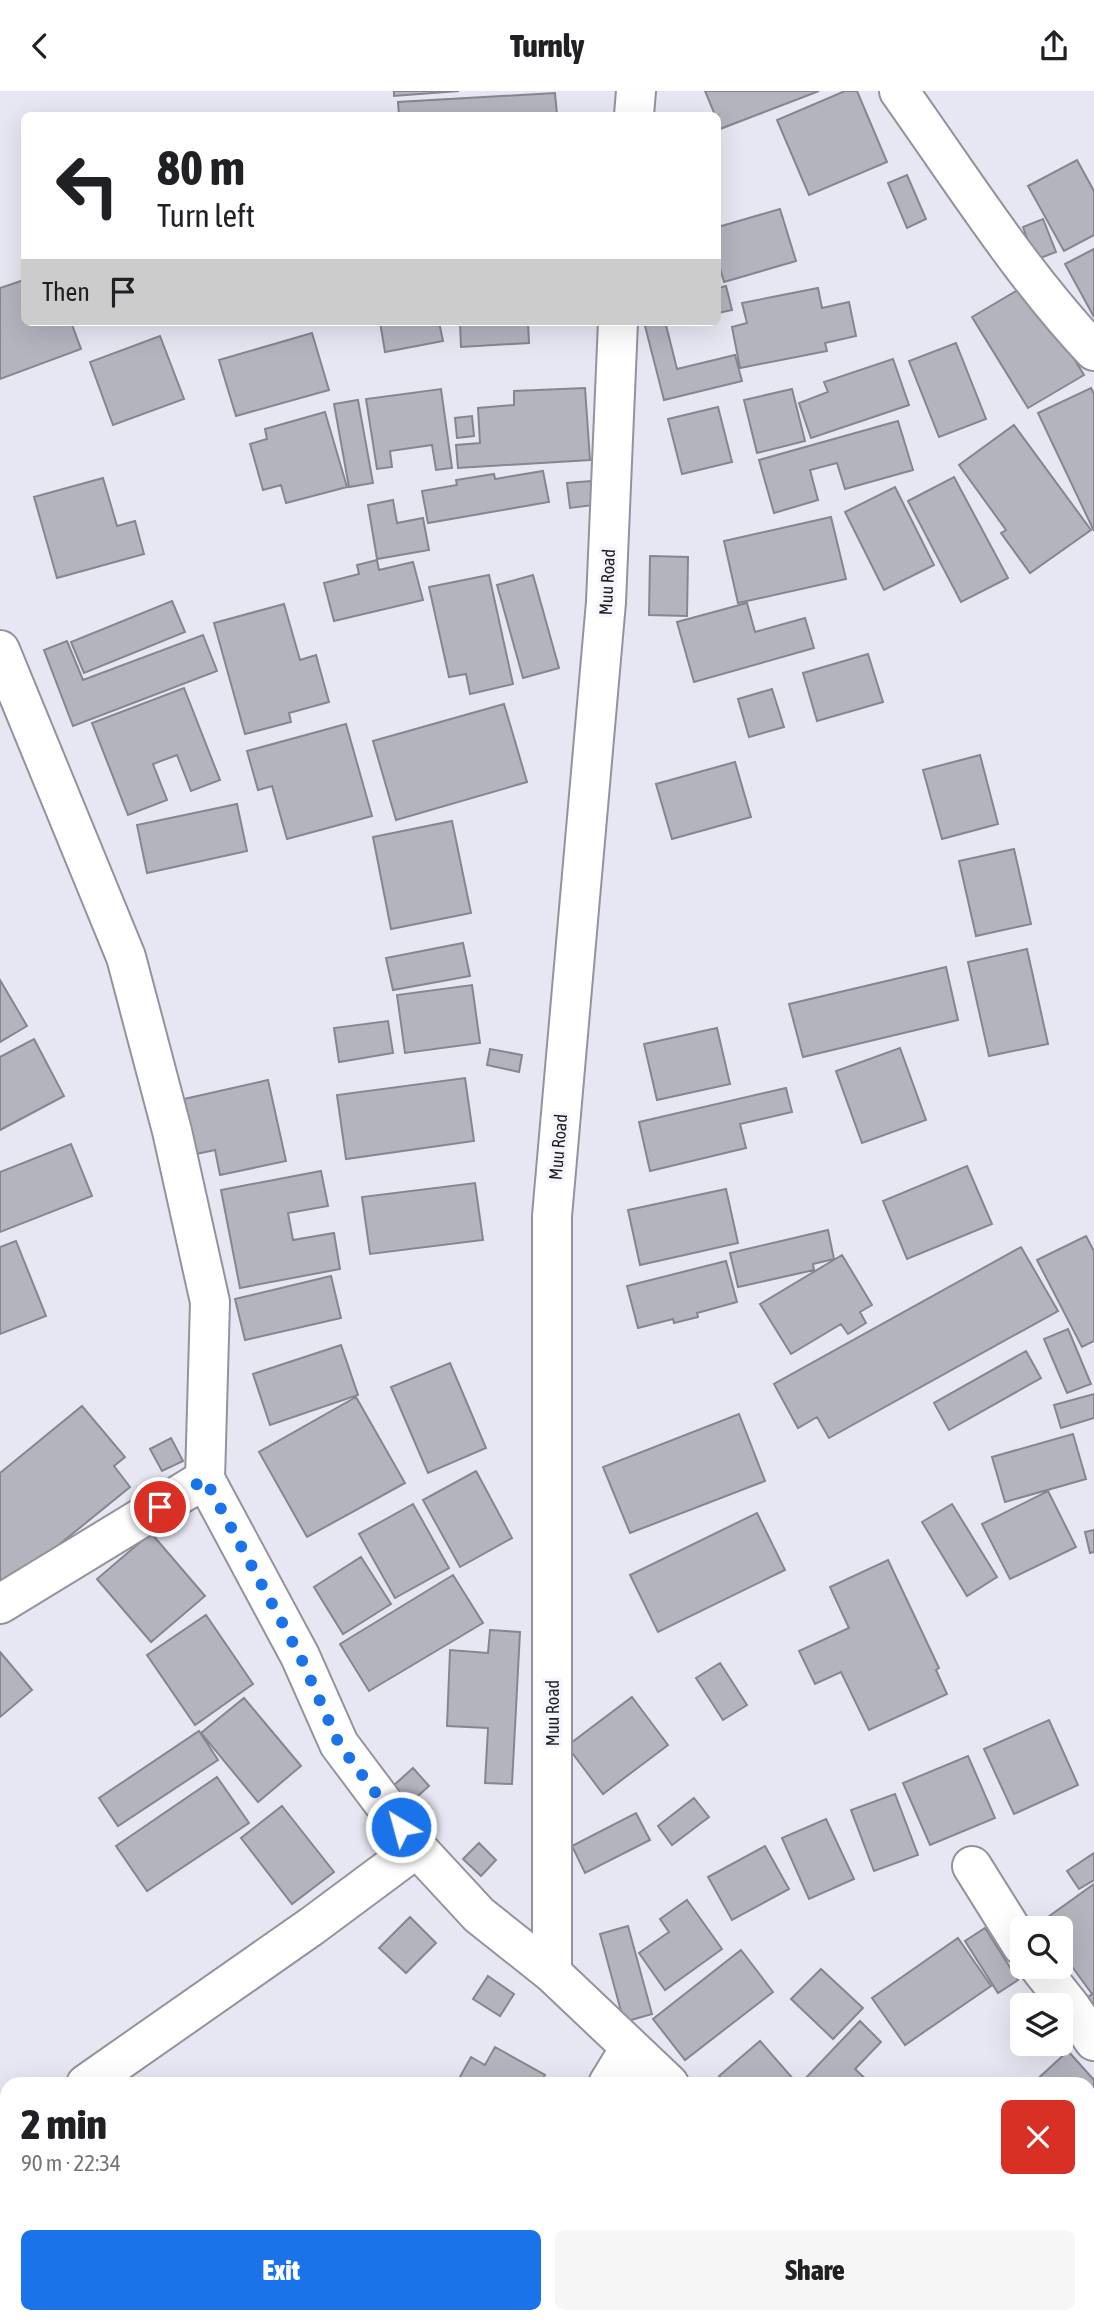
<!DOCTYPE html>
<html lang="en">
<head>
<meta charset="utf-8">
<style>
	:root { --surface:#fff; --page:#f6f6f6; --text:#202124; --muted:#757577; --accent:#1a73e8 }
	body { margin:0; font-family:"Asap Condensed",sans-serif; background:var(--page); color:var(--text); height:100vh; display:flex; flex-direction:column; font-size:26px; white-space:nowrap }
	* { box-sizing:border-box; margin:0 }
	p { font-size:23px; color:var(--muted) }
	.icon { flex:none; width:38px; height:38px; fill:none; stroke:currentColor; stroke-width:2; stroke-linecap:round; stroke-linejoin:round }
	.map { position:relative; flex:1; overflow:hidden }
	.panel { position:absolute; left:0px; top:1986px; width:1096px; height:247px; display:flex; flex-direction:column; background:var(--surface); border-radius:21px 21px 0 0; box-shadow:0 7px 28px #0002 }
	.panel>* { flex:none }
	.banner { position:absolute; left:21px; top:21px; width:700px; height:214px; border-radius:10px; box-shadow:0 7px 28px #0002; background:#fff; color:var(--text); overflow:hidden }
	.tools { position:absolute; left:1010px; top:1825px; display:grid; gap:14px }
	.tools a { display:grid; place-items:center; width:63px; height:63px; border-radius:10px; background:var(--surface); box-shadow:0 7px 28px #0002; font-size:35px }
	.pin { position:absolute; display:grid; place-items:center; width:60px; height:60px; color:#fff; margin:-30px; border:4px solid #fff; border-radius:50%; box-shadow:0 2px 7px #0007 }
	.me { position:absolute; width:77px; margin:-38px; rotate:323deg; stroke-linejoin:round; filter:drop-shadow(0 0 5px #0008) }
	.turn { display:flex; align-items:center; gap:24px; height:147px; padding:0 21px; font-size:32px }
	.turn .icon { width:91px; height:91px; stroke-width:2.5 }
	.turn b { display:block; font-size:49px; line-height:60px }
	.then { display:flex; align-items:center; height:66px; padding:0 21px; background:#0003; gap:14px; font-size:26px }
	.round { display:grid; place-items:center; flex:none; width:74px; height:74px; border-radius:10px; background:var(--page) }
	.head { display:flex; align-items:center; justify-content:space-between; height:119px; padding:0 21px }
	h1 { font-size:42px; font-weight:800; line-height:52px }
	.cta { display:flex; gap:14px; margin-top:auto; padding:14px 21px }
	.cta a { flex:1; height:80px; border-radius:10px; background:var(--accent); color:#fff; font-size:28px; font-weight:800; line-height:80px; text-align:center }
	.cta a+a { background:var(--page); color:var(--text) }
	header { display:flex; justify-content:space-between; align-items:center; height:91px; padding:0 21px; background:var(--surface); font-size:32px; font-weight:800 }
	.map>svg:first-child { display:block }
	.building { fill:#b3b4be; stroke:#858690; stroke-width:2 }
	.lines { fill:none; stroke-linecap:round; stroke-linejoin:round }
	.minor-casing { stroke:#92939d; stroke-width:42 }
	.minor { stroke:#fff; stroke-width:38 }
	.route { stroke:#1a73e8; stroke-width:12; stroke-dasharray:0 21.6 }
	.labels { text-anchor:middle; dominant-baseline:central; stroke-width:7; stroke-linejoin:round; paint-order:stroke }
	.street-label { font-size:18px; fill:#1f1f23; stroke:#f4f5fe }
</style>
</head>
<body>
<header><svg class="icon" aria-label="back" viewBox="0 0 24 24"><path d="M15 5l-7 7 7 7"/></svg>Turnly<svg class="icon" aria-label="share" viewBox="0 0 24 24"><path d="M12 15V3M7 8l5-5 5 5M5 13v7h14v-7"/></svg></header>
<div class="map">
<svg width="1094" height="2232" viewBox="0 0 1094 2232">
	<rect width="100%" height="100%" fill="#e6e7f2"/>
	<path class="building" d="M394,0H459L394,5Z
		M705,0H819L720,38L718,24H715Z
		M845,0H857L887,71L809,104L777,29Z
		M555,2L557,24H399L398,11Z
		M1077,69L1094,100V144L1064,160L1028,95Z
		M907,84L926,128L907,137L888,92Z
		M780,118L796,170L724,191L718,170V136Z
		M1043,128L1056,161L1035,169L1023,136Z
		M1094,158V226L1065,173Z
		M24,189V231H71L81,258L0,288V197Z
		M1028,193L1084,284L1028,317L972,226Z
		M726,195L732,219L718,222V197Z
		M818,197L822,217L849,211L856,245L825,252L827,260L740,277L732,236L747,232L742,212Z
		M380,231H439L443,250L385,261Z
		M460,231H528L529,252L461,256Z
		M644,231H681L666,234L677,278L735,264L742,290L664,309Z
		M312,242L329,299L236,325L219,269Z
		M160,245L184,308L113,334L90,271Z
		M956,252L986,328L939,346L909,270Z
		M893,268L909,314L811,347L799,312L828,301L824,291Z
		M585,297L590,369L458,377L456,354L480,352L478,317L514,314V300Z
		M1091,297L1094,303V440L1038,322Z
		M441,298L452,377L436,379L432,354L390,360L392,376L377,378L366,308Z
		M792,298L805,350L757,362L744,309Z
		M358,309L373,392L349,396L334,313Z
		M718,316L732,371L682,383L668,328Z
		M325,321L347,396L286,412L281,394L263,399L250,353L267,348L265,338Z
		M472,325L474,345L457,347L455,327Z
		M898,330L913,379L845,398L837,372L810,379L818,409L774,422L759,369Z
		M1014,334L1091,439L1030,482L1001,442L1006,439L959,374Z
		M543,380L549,411L428,432L422,400L457,394L456,389L494,383L495,388Z
		M954,386L1008,487L961,511L908,410Z
		M103,387L117,435L135,430L144,463L57,487L34,406Z
		M591,390L594,414L570,417L567,392Z
		M895,396L934,474L884,499L845,421Z
		M393,409L397,432L423,427L429,459L377,468L368,414Z
		M831,426L846,488L738,512L724,450Z
		M650,465L688,466L687,525L649,524Z
		M377,469L379,479L413,471L423,509L334,530L324,492L359,483L357,474Z
		M489,484L513,593L470,603L466,583L449,586L429,496Z
		M533,484L559,577L523,587L497,494Z
		M172,510L185,541L84,582L71,551Z
		M747,512L755,541L805,527L814,557L694,591L677,531Z
		M284,513L300,569L316,564L329,611L289,622L291,631L245,643L214,532Z
		M203,544L217,580L73,635L44,559L67,550L83,589Z
		M868,563L883,611L817,630L803,582Z
		M184,597L220,689L191,700L177,664L153,673L167,709L128,724L92,632Z
		M772,598L784,636L749,646L738,608Z
		M504,613L527,691L396,729L373,650Z
		M346,633L372,725L287,748L272,695L258,699L247,660Z
		M980,664L998,733L942,748L923,679Z
		M735,671L751,726L672,748L656,693Z
		M237,713L247,760L147,782L137,734Z
		M452,730L471,822L391,838L373,746Z
		M1014,758L1031,833L976,845L959,770Z
		M463,852L470,885L393,899L386,867Z
		M1027,858L1048,953L989,965L968,871Z
		M946,876L958,929L803,966L789,913Z
		M0,889L27,935L0,951Z
		M472,894L480,952L405,962L397,904Z
		M388,930L393,962L339,971L334,937Z
		M717,937L730,993L657,1009L644,953Z
		M34,948L64,1005L0,1039V966Z
		M900,957L926,1029L862,1052L836,980Z
		M490,958L522,964L519,981L487,974Z
		M465,987L474,1050L346,1068L337,1004Z
		M268,989L286,1070L220,1084L215,1059L196,1063L184,1008Z
		M786,997L792,1021L740,1033L746,1057L650,1080L639,1031Z
		M71,1053L92,1105L0,1141V1081Z
		M967,1075L992,1133L907,1168L883,1110Z
		M321,1080L328,1115L288,1122L293,1149L334,1142L340,1178L240,1197L221,1099Z
		M475,1092L483,1149L370,1163L362,1106Z
		M726,1098L738,1152L640,1174L628,1119Z
		M828,1139L834,1168L813,1173L814,1179L738,1196L730,1162Z
		M1086,1145L1094,1160V1250L1082,1256L1037,1169Z
		M16,1150L46,1225L0,1243V1156Z
		M1021,1156L1058,1220L829,1347L817,1326L798,1337L774,1293Z
		M842,1164L872,1214L860,1221L866,1232L848,1243L841,1233L791,1263L760,1213Z
		M726,1170L737,1211L697,1222L698,1226L674,1232L673,1228L638,1237L627,1195Z
		M331,1185L341,1227L245,1249L235,1208Z
		M1068,1238L1091,1293L1067,1302L1044,1248Z
		M341,1254L358,1304L270,1334L253,1283Z
		M1026,1260L1041,1287L949,1339L934,1312Z
		M450,1272L486,1357L428,1382L391,1296Z
		M1094,1303V1327L1061,1337L1054,1314Z
		M356,1306L405,1392L307,1446L259,1361Z
		M82,1315L125,1366L114,1375L130,1396L2,1500L0,1497V1382Z
		M739,1323L765,1390L630,1442L603,1376Z
		M1073,1343L1086,1388L1005,1411L992,1366Z
		M171,1347L183,1370L162,1380L150,1358Z
		M476,1380L512,1447L460,1476L423,1409Z
		M1048,1400L1076,1456L1010,1488L982,1433Z
		M413,1413L449,1477L395,1507L359,1443Z
		M952,1413L997,1486L967,1505L922,1431Z
		M757,1422L785,1479L658,1541L630,1484Z
		M1094,1439V1461L1090,1462L1085,1441Z
		M151,1442L205,1505L151,1551L97,1488Z
		M361,1466L391,1513L343,1543L314,1496Z
		M888,1469L939,1577L936,1579L947,1603L869,1639L841,1581L815,1593L799,1560L849,1537L830,1496Z
		M453,1484L483,1532L369,1600L340,1553Z
		M206,1524L253,1593L195,1634L147,1564Z
		M490,1539L520,1541L512,1693L485,1692L488,1637L447,1635L450,1559L488,1562Z
		M0,1561L32,1599L0,1626Z
		M720,1572L747,1614L723,1629L696,1587Z
		M632,1606L668,1654L603,1703L567,1655Z
		M244,1607L301,1675L258,1711L201,1642Z
		M1049,1629L1078,1694L1014,1723L984,1658Z
		M199,1640L218,1669L118,1735L99,1707Z
		M968,1665L995,1727L930,1754L903,1692Z
		M413,1677L429,1695L409,1713L393,1695Z
		M217,1686L249,1732L147,1800L116,1755Z
		M895,1703L918,1764L874,1780L851,1719Z
		M694,1707L709,1726L672,1754L658,1735Z
		M282,1715L334,1781L292,1813L241,1747Z
		M636,1722L650,1749L585,1782L572,1755Z
		M826,1728L854,1788L809,1808L782,1747Z
		M479,1752L496,1769L481,1785L463,1768Z
		M765,1755L789,1798L732,1829L708,1786Z
		M1094,1762V1789L1079,1798L1067,1780Z
		M1094,1793V1901L1092,1903L1060,1859V1838H1045L1041,1831Z
		M687,1809L722,1858L665,1899L639,1862L669,1841L660,1828Z
		M410,1826L436,1852L406,1882L379,1857Z
		M628,1835L652,1923L624,1931L600,1843Z
		M985,1837L1018,1889L998,1902L965,1850Z
		M958,1847L991,1895L905,1954L872,1907Z
		M741,1859L773,1901L685,1969L653,1928Z
		M821,1878L863,1917L833,1948L791,1908Z
		M488,1885L514,1903L500,1925L473,1908Z
		M1094,1902V1922L1085,1908Z
		M860,1930L881,1951L855,1978L871,1993H800Z
		M760,1950L795,1990L791,1993H726L719,1985Z
		M495,1956L545,1984L540,1993H456L471,1966L485,1974Z
		M1068,1960L1094,1989V2018L1088,2023V1993H1032Z
		M1088,2058L1094,2062V2159L1088,2155Z
		M508,2226H510L520,2232H505Z
		M567,2226H596L592,2232H576Z
		M605,2226H691L687,2232H613Z
		M1010,2226H1069L1065,2232H1021Z"/>
	<g class="lines">
		<g class="minor-casing">
			<path id="minor" d="M899,0C960,86 1022,184 1094,260
				M634,24L636,0
				M0,559L126,866L172,1040L210,1211L205,1388L300,1565L339,1653L417,1757L479,1824L552,1882L669,1993
				M0,1513L205,1388
				M972,1775L1022,1855
				M1039,1876L1070,1915L1094,1950
				M552,1882V1125L606,511L618,231
				M86,1993L312,1835L417,1757
				M608,1993L630,1957
				M213,2226L217,2232
				M939,2226L961,2232
				M469,2232L472,2226
				M783,2232L788,2226"/>
		</g>
		<use href="#minor" class="minor"/>
	</g>
	<g class="lines">
		<path class="route" d="M160,1416L205,1388L300,1565L339,1653L401,1736"/>
	</g>
	<g class="labels">
		<g class="street-label">
			<text transform="translate(607 491) rotate(-87)">Muu Road</text>
			<text transform="translate(558 1056) rotate(-85)">Muu Road</text>
			<text transform="translate(552 1622) rotate(-90)">Muu Road</text>
		</g>
	</g>
</svg>
<div class="tools">
<a><svg class="icon" aria-label="search" viewBox="0 0 24 24"><circle cx="10" cy="10" r="6"/><path d="M15 15l6 6"/></svg></a>
<a><svg class="icon" aria-label="layers" viewBox="0 0 24 24"><path d="M12 4l9 5-9 5-9-5zM3 14l9 5 9-5"/></svg></a>
</div>
<div class="pin" style="left:160px;top:1416px;background:#d93025"><svg class="icon" aria-label="arrive" viewBox="0 0 24 24"><path d="M6 21V4h12l-3 4 3 4H6"/></svg></div>
<svg class="me" style="left:401px;top:1736px" viewBox="-20 -20 40 40"><circle r="17" fill="#1a73e8" stroke="#fff" stroke-width="3"/><path d="M0-11L8 9 0 5-8 9z" fill="#fff"/></svg>
<div class="banner">
<div class="turn"><svg class="icon" aria-label="left" viewBox="0 0 24 24"><path d="M17 20v-9H6M10 6l-5 5 5 5"/></svg><div><b>80 m</b>Turn left</div></div>
<div class="then">Then<svg class="icon" aria-label="arrive" viewBox="0 0 24 24"><path d="M6 21V4h12l-3 4 3 4H6"/></svg></div>
</div>
<section class="panel">
<div class="head"><div><h1>2 min</h1><p>90 m · 22:34</p></div><a class="round" style="background:#d93025;color:#fff"><svg class="icon" aria-label="close" viewBox="0 0 24 24"><path d="M6 6l12 12M18 6L6 18"/></svg></a></div>
<div class="cta"><a>Exit</a><a>Share</a></div>
</section>
</div>
</body>
</html>
